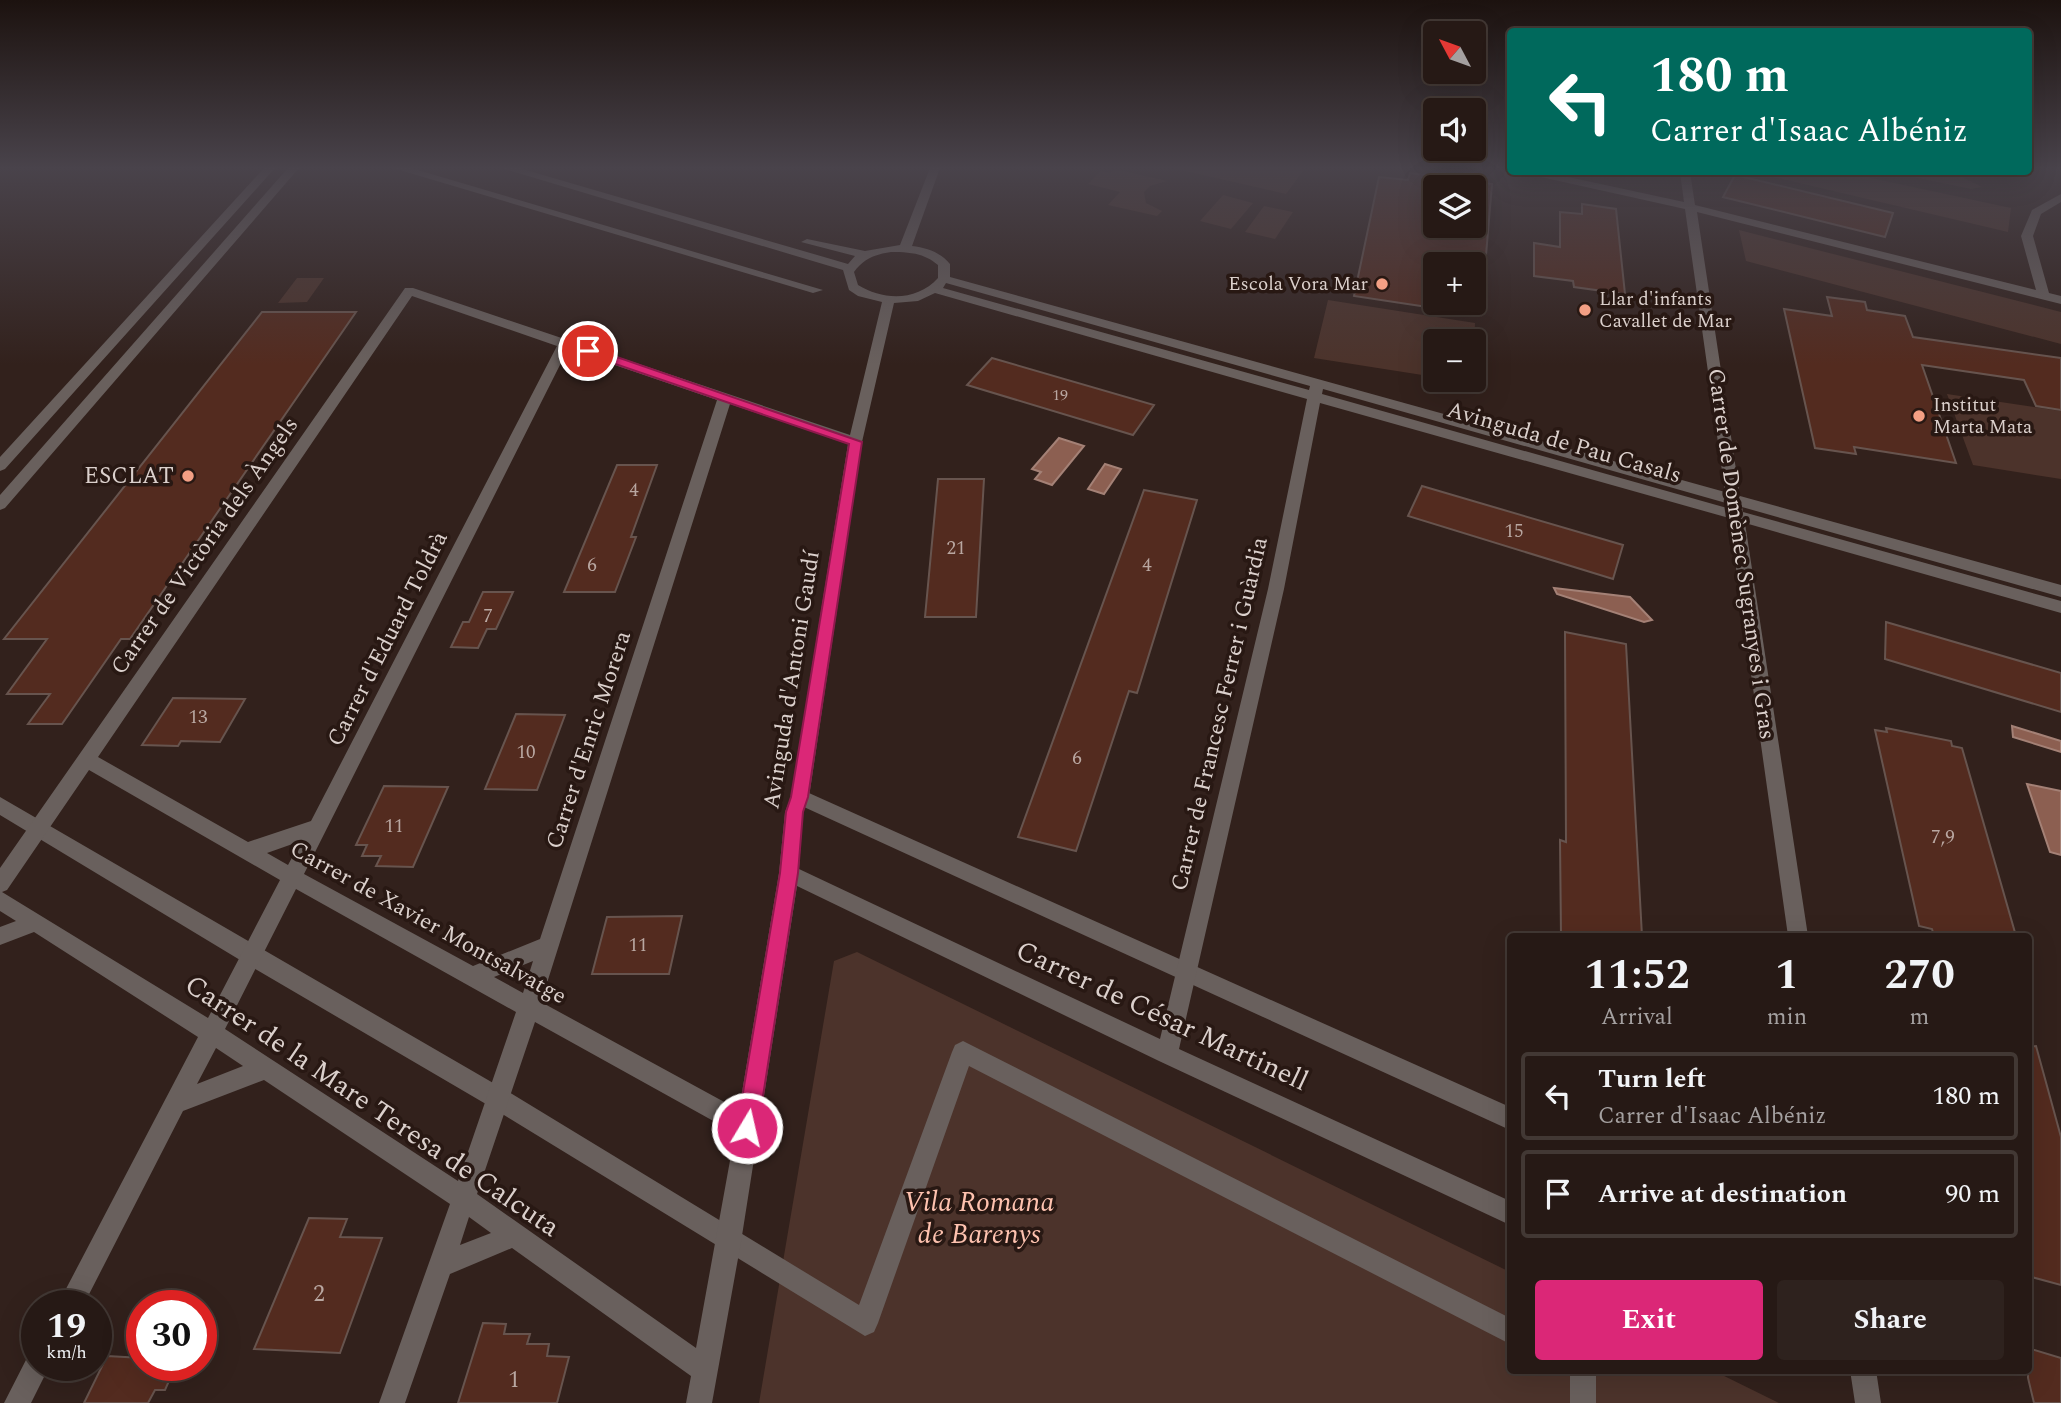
<!DOCTYPE html>
<html lang="en">
<head>
<meta charset="utf-8">
<style>
	:root { --surface:#261915; --page:#2e221e; --text:#f1f3f6; --muted:#a4a0a0; --line:#423834; --accent:#db2777 }
	body { margin:0; font-family:Spectral,serif; background:var(--page); color:var(--text); height:100vh; display:flex; flex-direction:column; font-size:26px; white-space:nowrap }
	* { box-sizing:border-box; margin:0 }
	p { font-size:23px; color:var(--muted) }
	.icon { flex:none; width:38px; height:38px; fill:none; stroke:currentColor; stroke-width:2; stroke-linecap:round; stroke-linejoin:round }
	.map { position:relative; flex:1; overflow:hidden }
	.side { position:absolute; left:1507px; top:933px; width:525px; height:441px; display:flex; flex-direction:column; background:var(--surface); border-radius:7px; box-shadow:0 7px 28px #0002,0 0 0 2px var(--line) }
	.side>* { flex:none }
	.top-card { position:absolute; left:1507px; top:28px; width:525px; height:147px; border-radius:7px; box-shadow:0 7px 28px #0002,0 0 0 2px var(--line); background:#00695c; color:#fff; overflow:hidden }
	.needle { width:46px; rotate:311deg }
	.buttons { position:absolute; left:1423px; top:21px; display:grid; gap:14px }
	.buttons a { display:grid; place-items:center; width:63px; height:63px; border-radius:7px; background:var(--surface); box-shadow:0 7px 28px #0002,0 0 0 2px var(--line); font-size:35px }
	.speed { position:absolute; left:21px; top:1290px; display:flex; gap:14px; font-size:35px; font-weight:700; text-align:center }
	.speed>* { display:grid; place-content:center; width:91px; height:91px; border-radius:50%; background:var(--surface); box-shadow:0 7px 28px #0002,0 0 0 2px var(--line); line-height:1 }
	.speed small { font-size:18px; font-weight:400 }
	.speed .limit { border:10px solid #d22; background:#fff; color:#111 }
	.pin { position:absolute; display:grid; place-items:center; width:60px; height:60px; color:#fff; margin:-30px; border:4px solid #fff; border-radius:50%; box-shadow:0 2px 7px #0007 }
	.me { position:absolute; width:77px; margin:-38px; rotate:9deg; stroke-linejoin:round; filter:drop-shadow(0 0 5px #0008) }
	.turn { display:flex; align-items:center; gap:24px; height:147px; padding:0 28px; font-size:32px }
	.turn .icon { width:91px; height:91px; stroke-width:2.5 }
	.turn b { display:block; font-size:49px; line-height:60px }
	.eta { display:flex; justify-content:space-evenly; align-items:center; height:119px; text-align:center }
	.eta b { font-size:42px; font-weight:700; line-height:49px }
	.cta { display:flex; gap:14px; margin-top:auto; padding:14px 28px }
	.cta a { flex:1; height:80px; border-radius:7px; background:var(--accent); color:#fff; font-size:28px; font-weight:700; line-height:80px; text-align:center }
	.cta a+a { background:var(--page); color:var(--text) }
	ul { padding:0; list-style:none }
	li { display:flex; align-items:center; gap:21px; height:88px; margin:0 14px 10px; padding:0 14px; border:4px solid var(--line); border-radius:7px }
	li div { flex:1 }
	li b { display:block; font-size:26px }
	li em { font-style:normal }
	.map>svg:first-child { display:block }
	.green { fill:#4c332b }
	.water { fill:#8c5f51; stroke:#a48176; stroke-width:2 }
	.building { fill:#532b1f; stroke:#67544e; stroke-width:2; fill-rule:evenodd }
	.lines { fill:none; stroke-linecap:round; stroke-linejoin:round }
	.pedestrian { fill:#69605d; fill-rule:evenodd }
	.minor { fill:#69605d; fill-rule:evenodd }
	.tertiary { fill:#69605d; fill-rule:evenodd }
	.route { fill:#db2777; stroke:#8e194d; stroke-width:2 }
	.poi-dot { fill:#f39f84; stroke:#281813; stroke-width:2.5 }
	.labels { text-anchor:middle; dominant-baseline:central; stroke-width:7; stroke-linejoin:round; paint-order:stroke }
	.far-number-label { font-size:16px; fill:#b9a7a1 }
	.far-poi-label { font-size:19px; fill:#dbd0cc; stroke:#281813; text-anchor:start }
	.number-label { font-size:19px; fill:#b9a7a1 }
	.street-label { font-size:23px; fill:#dbd0cc; stroke:#281813 }
	.poi-label { font-size:23px; fill:#dbd0cc; stroke:#281813; text-anchor:end }
	.near-number-label { font-size:23px; fill:#b9a7a1 }
	.near-street-label { font-size:28px; fill:#dbd0cc; stroke:#281813 }
	.near-park-label { font-size:28px; font-style:italic; fill:#fec2af; stroke:#281813 }
</style>
</head>
<body>
<div class="map">
<svg width="2061" height="1403" viewBox="0 0 2061 1403">
	<rect width="100%" height="100%" fill="#32211c"/>
	<path class="green" d="M1172,168H1305L1286,194Z
		M1115,169L1167,181L1150,186L1144,192L1146,203L1162,211L1157,216L1108,205L1120,192L1088,184L1101,171L1110,173Z
		M1752,172H1843L2011,208L2008,232Z
		M1889,172H1952L1982,187L1971,189Z
		M1223,195L1253,203L1231,229L1200,221Z
		M1264,206L1293,212L1275,239L1245,232Z
		M1739,230L2061,312V344L1746,261Z
		M297,278H324L307,302L278,303Z
		M1328,300L1475,323L1474,346V341H1435V377L1314,358Z
		M1947,394L2061,411V479L1973,465Z
		M857,952L1510,1272V1370H1712L1779,1403H759L834,961Z"/>
	<path class="water" d="M1059,438L1084,446L1052,485L1035,479L1041,472L1032,469Z
		M1105,464L1121,469L1104,494L1088,489Z
		M1554,588L1630,597L1652,620L1644,622L1557,594Z
		M2012,726L2061,741V752L2013,737Z
		M2027,784L2061,791V855L2050,852Z"/>
	<path class="building" d="M1410,173L1492,184L1481,315L1354,296L1379,177L1408,180ZM1435,187H1474V226H1435ZM1435,264H1474V303H1435Z
		M1735,175L1893,213L1885,237L1723,197Z
		M1582,204L1616,209L1625,294L1574,287L1573,281L1534,276V243L1560,247V212L1582,214Z
		M1827,297L1865,302L1867,310L1905,316L1913,337L2061,358V410L2036,406L2024,380L1922,365L1956,463L1854,447L1856,454L1815,448L1784,309L1832,316Z
		M262,312H356L130,639H121L62,724H28L50,694H7L47,639H4Z
		M992,358L1154,405L1133,435L967,385Z
		M617,465H657L631,537H636L615,592H564Z
		M938,479H984L976,617H925Z
		M1422,486L1623,545L1613,579L1408,516Z
		M1144,490L1197,500L1137,693L1129,691L1076,851L1018,837Z
		M483,592H513L496,629H487L478,648L451,647L463,622H469Z
		M1886,622L2061,673V712L1885,659Z
		M1565,632L1626,644L1642,936H1561L1560,840L1566,842Z
		M173,698L245,699L220,742L181,741L178,746L142,745Z
		M516,714L565,715L537,790L485,789Z
		M1886,728L1951,741L1952,746L1962,748L2016,936H1934L1932,929L1919,926L1875,730L1887,732Z
		M384,786L448,787L413,867L376,866L381,856H362L367,845H356Z
		M682,916L669,974H592L607,917Z
		M2036,1046L2061,1137V1285L2028,1276V1047Z
		M309,1218L347,1219L340,1237L382,1238L340,1353L254,1349Z
		M483,1323L506,1324L504,1334H530L527,1344H549L547,1356L569,1357L557,1403H458Z
		M2028,1348L2061,1358V1403H2034L2028,1378Z
		M107,1356L142,1358V1365H176L165,1390H155L148,1403H84Z"/>
	<g class="lines">
		<path class="pedestrian" d="M393,168H411L823,290L813,293Z
			M800,789L1510,1107V1130L793,802L791,797L793,792Z
			M0,797L507,1091L859,1305L952,1052L955,1045L963,1041L1510,1318V1344L969,1066L878,1323L874,1332L865,1336L491,1107L245,963L0,815Z
			M1570,1370H1596V1403H1570Z"/>
		<path class="minor" d="M501,168H519L848,264L855,256L801,242L807,239L865,251L900,245L930,168H940L912,246C927,248 940,252 950,264V277L1725,492L1685,209L1532,175L1527,172H1545L1684,202L1680,172H1690L1695,205L2036,290L2021,236L2032,210L2061,194V202L2041,214L2033,236L2049,293L2061,296V304L1697,212L1740,496L2061,585V597L1742,507L1743,512L2061,601V613L1745,523L1808,936H1788L1729,518L1320,403L1284,589L1179,1049L1510,1201V1225L1159,1061L797,886L741,1242L712,1403H686L691,1376L512,1248L450,1274L405,1403H379L450,1204L264,1080L183,1111L83,1306H57L198,1037L34,932L0,945V927L16,921L0,911V868L405,288H413L850,435L882,302L858,296L849,290L843,270ZM891,252C909,252 924,253 938,265V278C917,301 884,301 858,285L854,272C863,259 876,254 891,252ZM946,283L1310,386L1309,390L943,288ZM935,293L1307,399L1268,589L1160,1039L799,869L803,812L809,797L862,442L894,303L918,301ZM412,296L557,346L311,821L248,842L98,757ZM568,349L717,400L540,939L473,966L304,874ZM1323,389L1726,503L1727,508L1322,394ZM730,404L848,444L791,797L785,812L779,873L739,1110L541,1002ZM89,770L280,880L208,1018L2,892L7,890ZM301,841L288,865L267,853ZM296,889L516,1012L458,1181L225,1029ZM533,961L523,993L494,977ZM535,1022L735,1133L696,1348L477,1194ZM216,1048L243,1066L197,1084ZM469,1217L491,1233L460,1245Z
			M37,1352V1365H50L31,1403H4L28,1356Z
			M1850,1370H1876L1881,1403H1855Z"/>
		<path class="tertiary" d="M264,168H275L5,469L0,471V457Z
			M288,168H299L5,508L0,510V495Z"/>
	</g>
	<linearGradient id="sky" x2="0" y2="1"><stop stop-color="#1c120f"/><stop offset="0.46" stop-color="#49434b"/><stop offset="1" stop-color="#49434b" stop-opacity="0"/></linearGradient>
	<rect width="2061" height="365" fill="url(#sky)"/>
	<path class="route" d="M588,347L862,442L808,797L803,812L798,873L758,1128L755,1135L747,1138L740,1135L737,1128L780,873L786,812L791,797L849,444L583,353L582,351Z"/>
	<g class="poi-dot">
		<circle cx="1382" cy="284" r="7"/>
		<circle cx="1585" cy="310" r="7"/>
		<circle cx="1919" cy="416" r="7"/>
		<circle cx="188" cy="476" r="7"/>
	</g>
	<g class="labels">
		<g class="far-number-label">
			<text x="1060" y="395">19</text>
		</g>
		<g class="far-poi-label">
			<text x="1368" y="284" text-anchor="end">Escola Vora Mar</text>
			<text x="1599" y="299">Llar d'infants<tspan x="1599" dy="22">Cavallet de Mar</tspan></text>
			<text x="1933" y="405">Institut<tspan x="1933" dy="22">Marta Mata</tspan></text>
		</g>
		<g class="number-label">
			<text x="634" y="490">4</text>
			<text x="1514" y="531">15</text>
			<text x="956" y="548">21</text>
			<text x="592" y="565">6</text>
			<text x="1147" y="565">4</text>
			<text x="488" y="616">7</text>
			<text x="198" y="717">13</text>
			<text x="526" y="752">10</text>
			<text x="1077" y="758">6</text>
			<text x="394" y="826">11</text>
			<text x="1943" y="837">7,9</text>
			<text x="638" y="945">11</text>
		</g>
		<g class="street-label">
			<text transform="translate(1564 443) rotate(16)">Avinguda de Pau Casals</text>
			<text transform="translate(205 546) rotate(-55)">Carrer de Victòria dels Àngels</text>
			<text transform="translate(1741 554) rotate(82)">Carrer de Domènec Sugranyes i Gras</text>
			<text transform="translate(388 639) rotate(-63)">Carrer d'Eduard Toldrà</text>
			<text transform="translate(792 680) rotate(-81)">Avinguda d'Antoni Gaudí</text>
			<text transform="translate(1220 714) rotate(-77)">Carrer de Francesc Ferrer i Guàrdia</text>
			<text transform="translate(589 740) rotate(-72)">Carrer d'Enric Morera</text>
			<text transform="translate(428 923) rotate(29)">Carrer de Xavier Montsalvatge</text>
		</g>
		<g class="poi-label">
			<text x="174" y="476">ESCLAT</text>
		</g>
		<g class="near-number-label">
			<text x="319" y="1294">2</text>
			<text x="514" y="1380">1</text>
		</g>
		<g class="near-street-label">
			<text transform="translate(1162 1016) rotate(25)">Carrer de César Martinell</text>
			<text transform="translate(372 1106) rotate(34)">Carrer de la Mare Teresa de Calcuta</text>
		</g>
		<g class="near-park-label">
			<text x="979" y="1202">Vila Romana<tspan x="979" dy="32">de Barenys</tspan></text>
		</g>
	</g>
</svg>
<div class="buttons">
<a><svg class="needle" viewBox="-14 -14 28 28"><path d="M0-13l5 13h-10z" fill="#e53935"/><path d="M0 13l5-13h-10z" fill="#a4a0a0"/></svg></a>
<a><svg class="icon" aria-label="sound" viewBox="0 0 24 24"><path d="M4 9h4l5-4v14l-5-4H4zM17 9q2 3 0 6"/></svg></a>
<a><svg class="icon" aria-label="layers" viewBox="0 0 24 24"><path d="M12 4l9 5-9 5-9-5zM3 14l9 5 9-5"/></svg></a>
<a>+</a>
<a>−</a>
</div>
<div class="speed"><div>19<small>km/h</small></div><div class="limit">30</div></div>
<div class="pin" style="left:588px;top:351px;background:#d93025"><svg class="icon" aria-label="arrive" viewBox="0 0 24 24"><path d="M6 21V4h12l-3 4 3 4H6"/></svg></div>
<svg class="me" style="left:747px;top:1128px" viewBox="-20 -20 40 40"><circle r="17" fill="#db2777" stroke="#fff" stroke-width="3"/><path d="M0-11L8 9 0 5-8 9z" fill="#fff"/></svg>
<div class="top-card">
<div class="turn"><svg class="icon" aria-label="left" viewBox="0 0 24 24"><path d="M17 20v-9H6M10 6l-5 5 5 5"/></svg><div><b>180 m</b>Carrer d'Isaac Albéniz</div></div>
</div>
<section class="side">
<div class="eta">
<div><b>11:52</b><p>Arrival</p></div>
<div><b>1</b><p>min</p></div>
<div><b>270</b><p>m</p></div>
</div>
<ul>
<li><svg class="icon" aria-label="left" viewBox="0 0 24 24"><path d="M17 20v-9H6M10 6l-5 5 5 5"/></svg><div><b>Turn left</b><p>Carrer d'Isaac Albéniz</p></div><em>180 m</em></li>
<li><svg class="icon" aria-label="arrive" viewBox="0 0 24 24"><path d="M6 21V4h12l-3 4 3 4H6"/></svg><div><b>Arrive at destination</b></div><em>90 m</em></li>
</ul>
<div class="cta"><a>Exit</a><a>Share</a></div>
</section>
</div>
</body>
</html>
